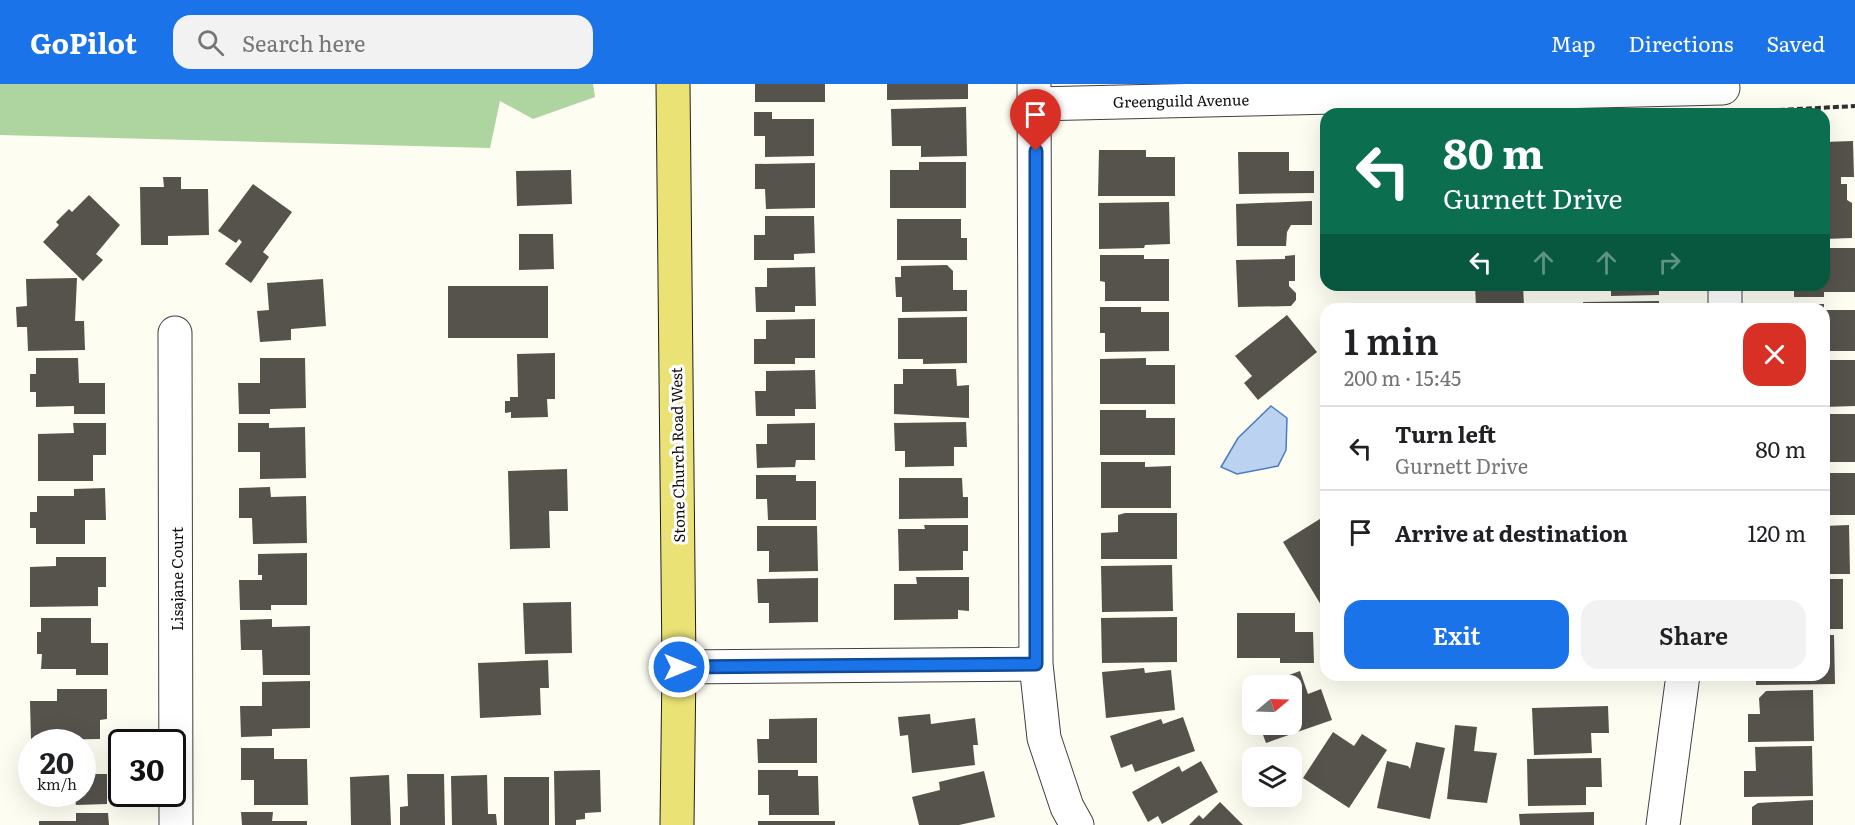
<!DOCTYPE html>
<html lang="en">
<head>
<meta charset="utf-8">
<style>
	:root { --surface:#fff; --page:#f2f2f2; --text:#202124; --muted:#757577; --line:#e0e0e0; --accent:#1a73e8 }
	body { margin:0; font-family:Literata,serif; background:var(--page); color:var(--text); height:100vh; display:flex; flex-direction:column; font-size:22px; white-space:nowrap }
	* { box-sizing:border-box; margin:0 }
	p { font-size:20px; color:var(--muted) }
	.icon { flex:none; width:33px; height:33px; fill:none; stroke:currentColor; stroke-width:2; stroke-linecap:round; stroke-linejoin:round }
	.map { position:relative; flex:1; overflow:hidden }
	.side { position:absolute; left:1320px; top:219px; width:510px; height:378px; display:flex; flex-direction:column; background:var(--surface); border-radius:18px; box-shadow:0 6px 24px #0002 }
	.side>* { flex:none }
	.top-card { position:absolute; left:1320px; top:24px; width:510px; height:183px; border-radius:18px; box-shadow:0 6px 24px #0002; background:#0b6e4f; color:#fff; overflow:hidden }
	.needle { width:39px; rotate:71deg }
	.tools { position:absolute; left:1242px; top:591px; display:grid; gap:12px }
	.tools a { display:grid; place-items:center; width:60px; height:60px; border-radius:12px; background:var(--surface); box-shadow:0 6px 24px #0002; font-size:30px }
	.speed { position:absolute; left:18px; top:645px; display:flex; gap:12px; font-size:30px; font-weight:700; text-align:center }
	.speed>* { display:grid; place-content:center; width:78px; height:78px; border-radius:50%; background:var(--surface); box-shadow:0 6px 24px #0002; line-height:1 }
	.speed small { font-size:15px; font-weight:400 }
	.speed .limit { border:3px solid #111; border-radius:9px; background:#fff; color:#111 }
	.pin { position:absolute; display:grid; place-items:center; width:51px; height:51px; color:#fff; margin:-62px -26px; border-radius:50% 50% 50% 0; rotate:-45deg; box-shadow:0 0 6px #0007 }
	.pin .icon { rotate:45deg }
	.me { position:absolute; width:66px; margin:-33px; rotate:90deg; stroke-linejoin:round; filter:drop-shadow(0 0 4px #0008) }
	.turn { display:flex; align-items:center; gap:21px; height:126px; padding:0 24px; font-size:27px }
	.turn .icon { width:78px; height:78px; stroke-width:2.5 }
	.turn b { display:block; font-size:42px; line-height:51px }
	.lanes { display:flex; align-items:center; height:57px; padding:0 24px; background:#0003; justify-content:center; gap:30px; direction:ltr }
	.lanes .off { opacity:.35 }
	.round { display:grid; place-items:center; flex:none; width:63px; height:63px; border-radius:18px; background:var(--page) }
	.summary { display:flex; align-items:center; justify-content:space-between; height:102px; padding:0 24px }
	h1 { font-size:36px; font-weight:600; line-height:45px }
	.cta { display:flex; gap:12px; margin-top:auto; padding:12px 24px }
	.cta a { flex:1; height:69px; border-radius:18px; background:var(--accent); color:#fff; font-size:24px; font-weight:600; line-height:69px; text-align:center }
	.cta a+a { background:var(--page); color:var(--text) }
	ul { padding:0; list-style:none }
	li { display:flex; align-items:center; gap:18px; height:84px; padding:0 24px; border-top:2px solid var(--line) }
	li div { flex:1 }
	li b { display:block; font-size:22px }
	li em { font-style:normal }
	header { display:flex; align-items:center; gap:36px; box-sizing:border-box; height:84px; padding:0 30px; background:var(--accent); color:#fff }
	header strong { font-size:28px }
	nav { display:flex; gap:33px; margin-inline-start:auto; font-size:21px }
	.search { width:420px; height:54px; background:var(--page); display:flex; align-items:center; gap:15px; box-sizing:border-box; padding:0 21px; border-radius:18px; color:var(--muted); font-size:22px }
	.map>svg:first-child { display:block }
	.forest { fill:#aed49f }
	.water { fill:#bbd3f0; stroke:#497cbf; stroke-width:1.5 }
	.building { fill:#56524c }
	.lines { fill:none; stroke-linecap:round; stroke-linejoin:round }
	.minor-casing { stroke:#414141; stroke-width:35 }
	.major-casing { stroke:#1f1f1f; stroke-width:35 }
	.path { stroke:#303030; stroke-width:4; stroke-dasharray:6 3; stroke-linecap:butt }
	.minor { stroke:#fff; stroke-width:33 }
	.major { stroke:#eae275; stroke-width:33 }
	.route-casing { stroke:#114b97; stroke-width:15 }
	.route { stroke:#1a73e8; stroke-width:10 }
	.labels { text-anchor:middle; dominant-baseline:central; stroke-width:6; stroke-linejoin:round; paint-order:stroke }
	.street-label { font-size:15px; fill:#0e0e0e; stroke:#fff }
</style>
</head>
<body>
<header>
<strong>GoPilot</strong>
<div class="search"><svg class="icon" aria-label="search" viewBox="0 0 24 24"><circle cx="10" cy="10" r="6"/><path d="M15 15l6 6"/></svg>Search here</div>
<nav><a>Map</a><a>Directions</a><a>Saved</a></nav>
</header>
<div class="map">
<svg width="1855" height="741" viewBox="0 0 1855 741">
	<rect width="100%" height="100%" fill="#fefdf1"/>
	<path class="forest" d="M0,0H593L595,13L533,35L500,17L490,64L0,51Z"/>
	<path class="water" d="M1271,322L1287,334L1286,366L1278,382L1237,390L1221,383L1238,354Z"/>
	<path class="building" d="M755,0H825V18H755Z
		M887,0H968V15L887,16Z
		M966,23L967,72L921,73V62H892L891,25Z
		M754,28H772V35H814V72L765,73V52H754Z
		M1853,57L1854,93H1841V100H1847V116L1852,119V154L1824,155V58Z
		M1099,66H1146V73H1175V112H1098Z
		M1238,68H1289V87H1314V109L1239,110Z
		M919,78H966V124H890V86H919Z
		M815,79V124L766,125L765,105H755V80Z
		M571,86L572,120L517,122L516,87Z
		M163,93H181V105H208L209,151L168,152V161H141L140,103H164Z
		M253,100L292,128L263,168L269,173L251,199L225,180L242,158L239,155L236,159L218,147Z
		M89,111L120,141L96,170L103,176L83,197L43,158L59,141L56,138L69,125L72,128Z
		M1312,117V141H1291L1287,148L1286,162H1237L1236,120Z
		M1169,118L1170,160L1145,161L1144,164L1099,165V119Z
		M765,132H814L815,169L794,170V176H754V151H765Z
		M897,135H961V154H967V176H897Z
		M519,150H553L554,185L519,186Z
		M1824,164H1855V208H1824V213H1794V201H1824Z
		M1100,171H1144V175H1169V217H1105V198L1100,197Z
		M1295,171V197H1289V202L1296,209V216L1291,222L1238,223L1236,176L1285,175V172Z
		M947,181L953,187V206H967V227L902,228V213H896L895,193H901V182Z
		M815,183L816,222H795V228H756L755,203H767V184Z
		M77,194L75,237H84L85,266L28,267L27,243H17L16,223L27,222L26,195Z
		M323,195L326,242L291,245V256L260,258L257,227L269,226L267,199Z
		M1475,201H1523L1524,222L1476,223Z
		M1584,201H1659V211L1611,212V203L1584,204Z
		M448,202H548V254H448Z
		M1659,217V225H1584L1583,218Z
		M1795,220H1824V225H1795Z
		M1100,223H1141V228H1169V267L1105,268V249H1100Z
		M1824,226H1855V267H1824Z
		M1287,231L1317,268L1258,316L1244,299L1252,292L1235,272Z
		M967,233V279L923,280V275H898V234Z
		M815,235V274H795V280H754V255H766V236Z
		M555,269V315H547L548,333L511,334V328L505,329V317H510V313H518L517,270Z
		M36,274H78L79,299H105V330H74V322L36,323V308H30V290H36Z
		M260,274H305L306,324L270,325V330H239L238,299H260Z
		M1146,274V281H1175V320H1100V275Z
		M1824,276H1855V322L1824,323Z
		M903,285H956L957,302L969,301V334L894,330V300H903Z
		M815,286L816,325H795V332H756L755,307H766V287Z
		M1100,326H1146V334H1175V371H1100Z
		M1824,330H1855V378H1824Z
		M966,338L967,363H954V382L905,383V367H895L894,339Z
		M73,339H106V371H93V397H38V350L74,349Z
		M238,339H269V344L305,343L306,394L260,395V368H238Z
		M815,339V376H796L795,383L757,384L756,360H767V340Z
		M1101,378H1145V383L1171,382V424H1101Z
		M567,385L568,427H549L550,464L510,465L508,387Z
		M1824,389H1855V431H1824Z
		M756,391H796V397H816V436H768L767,415H756Z
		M899,394H962L963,413H968V434L899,435Z
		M270,403L271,413L306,412L307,459L253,460L252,434H239V404Z
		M105,404L106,436H85V460H36V444H30V428H37V412H74V405Z
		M1125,429H1177V475H1101V449L1118,448V431Z
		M1323,433L1326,439V518L1321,521L1283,458Z
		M924,441H968V467H963V486L899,487L898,445H925Z
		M1849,441L1850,490H1824V442Z
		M757,442H817L818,487L769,488V467H757Z
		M307,469V521H271V526H240L239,496H262V491H258V470Z
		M56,473H106V503H98V522L30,523V483L56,482Z
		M1172,481L1173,527L1102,528L1101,482Z
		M916,493H969V527L958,526V535L894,536V500H917Z
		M818,494V538L769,539V519H758L757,495Z
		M1824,495H1843V545H1824Z
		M571,518L572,569L525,570L523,519Z
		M1237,529H1295V548H1313L1314,579H1280V574H1237Z
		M1177,533V578L1102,579L1101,534Z
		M41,534H91V559H108V591H76V585H41L42,570H37V548H41Z
		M272,535V543L310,542V591H263L262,566H241L240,536Z
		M1824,551H1834L1835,600L1756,601V591H1824Z
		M548,576L549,604H540L541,631L480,634L478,579Z
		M1144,584L1145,589L1171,586L1175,626L1106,634L1102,588Z
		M1300,587L1308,610L1321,605L1332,636L1266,659L1259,640H1292V602L1262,601Z
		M310,597V644L272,645V652L241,653L240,622H262V598Z
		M57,605H107V635L100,636V655L31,656L30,617H57Z
		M1813,606L1814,657L1748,658V630H1760L1759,614L1766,607Z
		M1608,622L1609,649H1591L1592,669L1534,671L1532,624Z
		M930,630L931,640L975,634L978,661H973L975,681L912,689L908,651L900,652L898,633Z
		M1183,633L1195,667L1135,688L1132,680L1121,684L1110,652L1161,635L1163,640Z
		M817,634V679H758L757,655H769V635Z
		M1455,641L1477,643L1474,667L1497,669L1487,719L1447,715Z
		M1333,648L1354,662L1362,650L1387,666L1349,724L1303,694Z
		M1416,658L1445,664L1430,735L1377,724L1387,677L1408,682L1410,685Z
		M1812,662L1813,712L1744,713V687H1756L1755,663Z
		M241,664H274V675H307L308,721H254V696H241Z
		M1601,674L1602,703H1586V721L1528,722L1527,675Z
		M1201,677L1218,708L1162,740L1158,732L1148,738L1132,708L1179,682L1182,688Z
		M600,686L601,728L585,729V735L576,736V741H555L554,687Z
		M758,686H798V692H818L819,731H769V711H758Z
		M984,687L995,733L959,741H919L912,713L940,706L939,698Z
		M82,690H107V720L76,721L75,714H37V710H82Z
		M407,690H444L445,741H400V723L408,722Z
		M389,691L391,741H351L350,693Z
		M487,691L488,730H496L497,741H452L451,692Z
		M504,693H549V741H504Z
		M1813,716V741H1752V723L1758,719Z
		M1220,718L1243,741H1189L1199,731L1203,735Z
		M241,728H273L272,737H307V741H242Z
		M1594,728V741H1520L1519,730Z
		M76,729H108L109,741H39V737H76Z
		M758,737H835V741H758Z"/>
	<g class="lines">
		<g class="minor-casing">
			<path id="minor" d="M1034,0L1036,580L1044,654L1067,723L1077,741
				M1035,20L1723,4
				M1725,201V225
				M175,249L176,741
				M679,583L1036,580
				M1663,741L1683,591"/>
		</g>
		<g class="major-casing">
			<path id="major" d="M673,0L679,583L677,741"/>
		</g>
		<path class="path" d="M1743,28L1855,22"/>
		<use href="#minor" class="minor"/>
		<use href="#major" class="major"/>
	</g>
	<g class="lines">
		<g class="route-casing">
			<path id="route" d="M679,583L1036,580V67"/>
		</g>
		<use href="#route" class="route"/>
	</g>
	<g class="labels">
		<g class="street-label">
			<text transform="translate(1181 16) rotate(-1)">Greenguild Avenue</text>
			<text transform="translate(677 371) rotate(-91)">Stone Church Road West</text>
			<text transform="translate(176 495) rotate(-90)">Lisajane Court</text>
		</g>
	</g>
</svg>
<div class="tools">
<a><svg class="needle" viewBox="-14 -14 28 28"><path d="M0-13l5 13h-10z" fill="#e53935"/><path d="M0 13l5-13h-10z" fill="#757577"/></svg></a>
<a><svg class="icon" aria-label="layers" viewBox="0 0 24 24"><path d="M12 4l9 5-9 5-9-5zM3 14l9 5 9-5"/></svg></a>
</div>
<div class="speed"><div>20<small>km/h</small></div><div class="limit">30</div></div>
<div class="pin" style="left:1036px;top:67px;background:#d93025"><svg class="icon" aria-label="arrive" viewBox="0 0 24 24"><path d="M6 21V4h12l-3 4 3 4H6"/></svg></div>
<svg class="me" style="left:679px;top:583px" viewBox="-20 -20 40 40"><circle r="17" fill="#1a73e8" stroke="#fff" stroke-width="3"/><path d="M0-11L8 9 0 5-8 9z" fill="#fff"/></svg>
<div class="top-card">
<div class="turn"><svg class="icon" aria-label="left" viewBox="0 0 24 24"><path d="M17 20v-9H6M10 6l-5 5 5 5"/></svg><div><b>80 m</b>Gurnett Drive</div></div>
<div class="lanes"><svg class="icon" aria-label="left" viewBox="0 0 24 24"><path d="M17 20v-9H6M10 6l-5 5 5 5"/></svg><svg class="icon off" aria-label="ahead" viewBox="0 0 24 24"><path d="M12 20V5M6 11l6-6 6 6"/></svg><svg class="icon off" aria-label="ahead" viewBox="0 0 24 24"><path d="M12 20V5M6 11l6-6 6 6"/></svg><svg class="icon off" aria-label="right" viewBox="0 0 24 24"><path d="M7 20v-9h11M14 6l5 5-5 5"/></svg></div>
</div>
<section class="side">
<div class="summary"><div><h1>1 min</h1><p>200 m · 15:45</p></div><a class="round" style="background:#d93025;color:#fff"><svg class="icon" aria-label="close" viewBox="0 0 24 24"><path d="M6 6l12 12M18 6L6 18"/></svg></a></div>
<ul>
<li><svg class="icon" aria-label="left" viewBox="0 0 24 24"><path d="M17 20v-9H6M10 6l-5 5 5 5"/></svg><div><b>Turn left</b><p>Gurnett Drive</p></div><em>80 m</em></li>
<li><svg class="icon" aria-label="arrive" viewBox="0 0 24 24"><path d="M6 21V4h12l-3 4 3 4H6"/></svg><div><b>Arrive at destination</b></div><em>120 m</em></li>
</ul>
<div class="cta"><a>Exit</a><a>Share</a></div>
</section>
</div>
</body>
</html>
